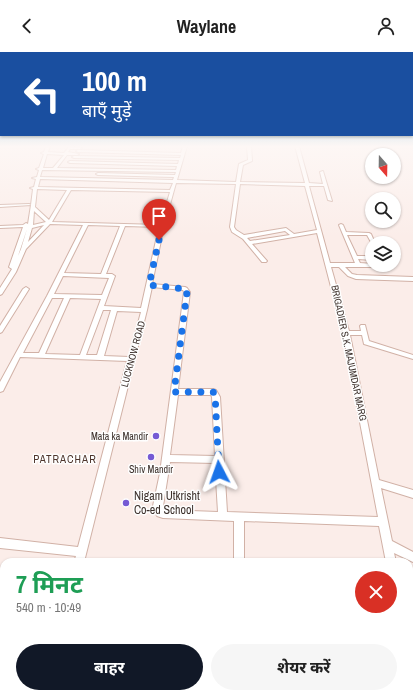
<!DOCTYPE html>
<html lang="hi">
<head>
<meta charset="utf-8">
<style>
	:root { --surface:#fff; --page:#f6f6f6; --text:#222; --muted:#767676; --accent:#111827 }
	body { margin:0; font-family:"Archivo Narrow","Noto Sans Devanagari",sans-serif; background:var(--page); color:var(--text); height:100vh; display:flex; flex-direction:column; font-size:15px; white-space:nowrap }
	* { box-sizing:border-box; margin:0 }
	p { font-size:13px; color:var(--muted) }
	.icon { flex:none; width:22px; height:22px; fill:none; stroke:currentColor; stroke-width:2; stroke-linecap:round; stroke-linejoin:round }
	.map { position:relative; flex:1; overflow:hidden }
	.side { position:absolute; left:0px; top:506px; width:413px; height:140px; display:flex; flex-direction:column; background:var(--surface); border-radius:12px 12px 0 0; box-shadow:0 1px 3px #0004 }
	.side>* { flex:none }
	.top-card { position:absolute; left:0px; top:0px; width:413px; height:84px; box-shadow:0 1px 3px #0004; background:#1a4fa0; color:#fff; overflow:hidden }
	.needle { width:26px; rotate:160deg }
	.fabs { position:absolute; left:365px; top:96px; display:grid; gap:8px }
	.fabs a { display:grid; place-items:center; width:36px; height:36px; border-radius:50%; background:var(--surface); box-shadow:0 1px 3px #0004; font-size:20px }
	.pin { position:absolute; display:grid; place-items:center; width:34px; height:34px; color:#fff; margin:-41px -17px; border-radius:50% 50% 50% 0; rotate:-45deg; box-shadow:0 0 4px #0007 }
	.pin .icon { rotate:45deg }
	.me { position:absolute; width:44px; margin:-22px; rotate:356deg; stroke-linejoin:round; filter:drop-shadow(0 0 3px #0008) }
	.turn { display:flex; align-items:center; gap:14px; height:84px; padding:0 16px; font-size:18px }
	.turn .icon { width:52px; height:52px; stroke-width:2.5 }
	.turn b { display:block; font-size:28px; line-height:34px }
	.round { display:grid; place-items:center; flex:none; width:42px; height:42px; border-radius:21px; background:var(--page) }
	.summary { display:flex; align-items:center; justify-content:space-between; height:68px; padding:0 16px }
	h1 { font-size:24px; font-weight:700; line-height:30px; color:#1e9e55 }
	.action { display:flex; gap:8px; margin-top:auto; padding:8px 16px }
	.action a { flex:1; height:46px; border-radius:24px; background:var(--accent); color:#fff; font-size:16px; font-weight:700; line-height:46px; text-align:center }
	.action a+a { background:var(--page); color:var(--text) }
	header { display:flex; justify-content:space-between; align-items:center; height:52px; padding:0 16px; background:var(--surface); font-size:18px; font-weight:700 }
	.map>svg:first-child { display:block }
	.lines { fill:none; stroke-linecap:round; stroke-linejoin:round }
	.minor-casing { stroke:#d1b1a6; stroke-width:2 }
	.minor { fill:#fff; fill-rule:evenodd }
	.route { stroke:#1a73e8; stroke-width:7; stroke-dasharray:0 12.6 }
	.poi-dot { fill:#755ad4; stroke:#fefefe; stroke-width:1.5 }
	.labels { text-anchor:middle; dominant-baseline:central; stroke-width:3; stroke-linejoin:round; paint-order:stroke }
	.street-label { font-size:10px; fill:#3d312c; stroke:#fefefe }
	.poi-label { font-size:10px; fill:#3d312c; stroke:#fefefe; text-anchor:end }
	.neighbourhood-label { font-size:11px; letter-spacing:1px; fill:#4f362d; stroke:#fefefe }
	.near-poi-label { font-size:12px; fill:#3d312c; stroke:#fefefe; text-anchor:start }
</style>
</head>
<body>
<header><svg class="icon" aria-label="back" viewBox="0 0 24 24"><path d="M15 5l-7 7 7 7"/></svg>Waylane<svg class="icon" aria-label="person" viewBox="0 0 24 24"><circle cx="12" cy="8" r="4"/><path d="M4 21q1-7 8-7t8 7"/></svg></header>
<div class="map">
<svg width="413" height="646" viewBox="0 0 413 646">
	<rect width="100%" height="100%" fill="#fbede9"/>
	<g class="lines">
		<g class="minor-casing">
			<path id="minor" d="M46,94H50L48,100L64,101L69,95H80L82,96L80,97H70L68,100L79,102L77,103H67L57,116L176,118L177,114L70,111L68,110L70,109L178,112L179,108L74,106L72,105L74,104L180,106L181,103L78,100L76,99L78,98L181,101L183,94H187L177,128L236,130L239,112L248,108L247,94H251L252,109L243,113L240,130L305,131L295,94H299L309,131L323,132L320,120L323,119L332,149L328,148L324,134H309L330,211H355L339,173L341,172L343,173L346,180L369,181L371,182L375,191H372V192L367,183H347L357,204H372V208L358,207L360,211L386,213L383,215H345L352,222L357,223L413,225V229L356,227L348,224L339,215H331L349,279H361L360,274L361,273H365L369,289L413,303V307L364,292L362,283H350L379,428L413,438V446L381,436L392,489L413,500V510L394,501L396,510H386L379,474L244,469V510H234V469L163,466L157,464L153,454L160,421L184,240L183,238L152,235L147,258L84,510H74L76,504L0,496V486L78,495L127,309L20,305L3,339L0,340V330L47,244L83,173L50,172L26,197L16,220L2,242L0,243V236L12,217L9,215L23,175L0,176V174L23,173L26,171L28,172L31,153L0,155V153L29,152L31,153L33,137L30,136L34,135L36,127L32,126L37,125L39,118L36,117L39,116L44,102L41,101L44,100ZM47,102L64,103L53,116H43ZM42,118L176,120L175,123L98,121L96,122L98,123L174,125L173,128L40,125ZM40,127L173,131L170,138L38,135ZM176,131L236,132L230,175L232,180L243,187L262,210H266L267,209L252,192L317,181L343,281L378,465L227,460L220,345L216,338L213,337H178L190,240L187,236L185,235L152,232L164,174ZM240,132L305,134L317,178L294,182L286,176L244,183L236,178L234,175ZM37,137L67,138L49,168L35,155ZM71,138L170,140L160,173L52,170ZM34,159L46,170L33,173ZM44,173L28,190L32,176ZM88,173L120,174L101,222L64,221ZM125,174L159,175L141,256L104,254L115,224L112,222H106ZM27,177L21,197L18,204ZM285,179L290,183L250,189L247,186ZM63,224L109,226L102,243L54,242ZM52,246H64L39,301H23ZM70,246L101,247L80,303L45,302ZM103,258H111L97,303H86ZM117,259L141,260L129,305L104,304ZM178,343H211L212,345L215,404L170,403ZM170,410L215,411L218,460L164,458L163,454Z
				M26,235L29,237L2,280L0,281V274L23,237Z
				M0,564H4V574H0Z
				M409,574L413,576V600L409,598Z
				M409,631H413V643L407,642H409Z
				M38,642H50L49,646H37Z
				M366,642H381L379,646H364Z"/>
		</g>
		<use href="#minor" class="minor"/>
	</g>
	<linearGradient id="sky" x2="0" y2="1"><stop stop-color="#57b2d6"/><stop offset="0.51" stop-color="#fdf7f5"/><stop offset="1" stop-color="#fdf7f5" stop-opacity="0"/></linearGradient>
	<rect width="413" height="185" fill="url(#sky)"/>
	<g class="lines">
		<path class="route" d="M159,188L149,233L186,237L187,240L174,340H213L215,342L219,420"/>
	</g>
	<g class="poi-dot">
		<circle cx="156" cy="384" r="4"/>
		<circle cx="151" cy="405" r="4"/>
		<circle cx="126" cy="451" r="4"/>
	</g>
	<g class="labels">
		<g class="street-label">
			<text transform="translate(349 301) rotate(78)">BRIGADIER S.K. MAJUMDAR MARG</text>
			<text transform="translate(133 302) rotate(-75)">LUCKNOW ROAD</text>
		</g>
		<g class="poi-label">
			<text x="148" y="384">Mata ka Mandir</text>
			<text x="151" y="417" text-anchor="middle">Shiv Mandir</text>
		</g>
		<g class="neighbourhood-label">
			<text x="65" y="407">PATRACHAR</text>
		</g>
		<g class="near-poi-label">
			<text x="134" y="444">Nigam Utkrisht<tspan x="134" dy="14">Co-ed School</tspan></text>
		</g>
	</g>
</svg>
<div class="fabs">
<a><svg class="needle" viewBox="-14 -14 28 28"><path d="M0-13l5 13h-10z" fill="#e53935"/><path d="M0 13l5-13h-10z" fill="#767676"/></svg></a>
<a><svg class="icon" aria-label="search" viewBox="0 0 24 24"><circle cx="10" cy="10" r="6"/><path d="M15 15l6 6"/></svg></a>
<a><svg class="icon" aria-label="layers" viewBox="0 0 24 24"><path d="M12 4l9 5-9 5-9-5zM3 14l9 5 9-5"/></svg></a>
</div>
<div class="pin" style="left:159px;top:188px;background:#d93025"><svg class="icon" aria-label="arrive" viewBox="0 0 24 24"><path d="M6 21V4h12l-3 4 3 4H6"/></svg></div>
<svg class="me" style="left:219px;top:420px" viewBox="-20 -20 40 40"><path d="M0-17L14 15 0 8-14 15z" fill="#1a73e8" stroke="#fff" stroke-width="4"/></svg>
<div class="top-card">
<div class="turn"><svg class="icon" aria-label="left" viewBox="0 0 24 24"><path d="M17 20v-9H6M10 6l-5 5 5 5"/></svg><div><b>100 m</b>बाएँ मुड़ें</div></div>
</div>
<section class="side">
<div class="summary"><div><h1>7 मिनट</h1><p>540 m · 10:49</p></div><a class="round" style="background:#d93025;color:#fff"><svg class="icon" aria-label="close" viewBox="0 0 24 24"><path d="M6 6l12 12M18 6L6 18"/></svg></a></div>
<div class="action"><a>बाहर</a><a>शेयर करें</a></div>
</section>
</div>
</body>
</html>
